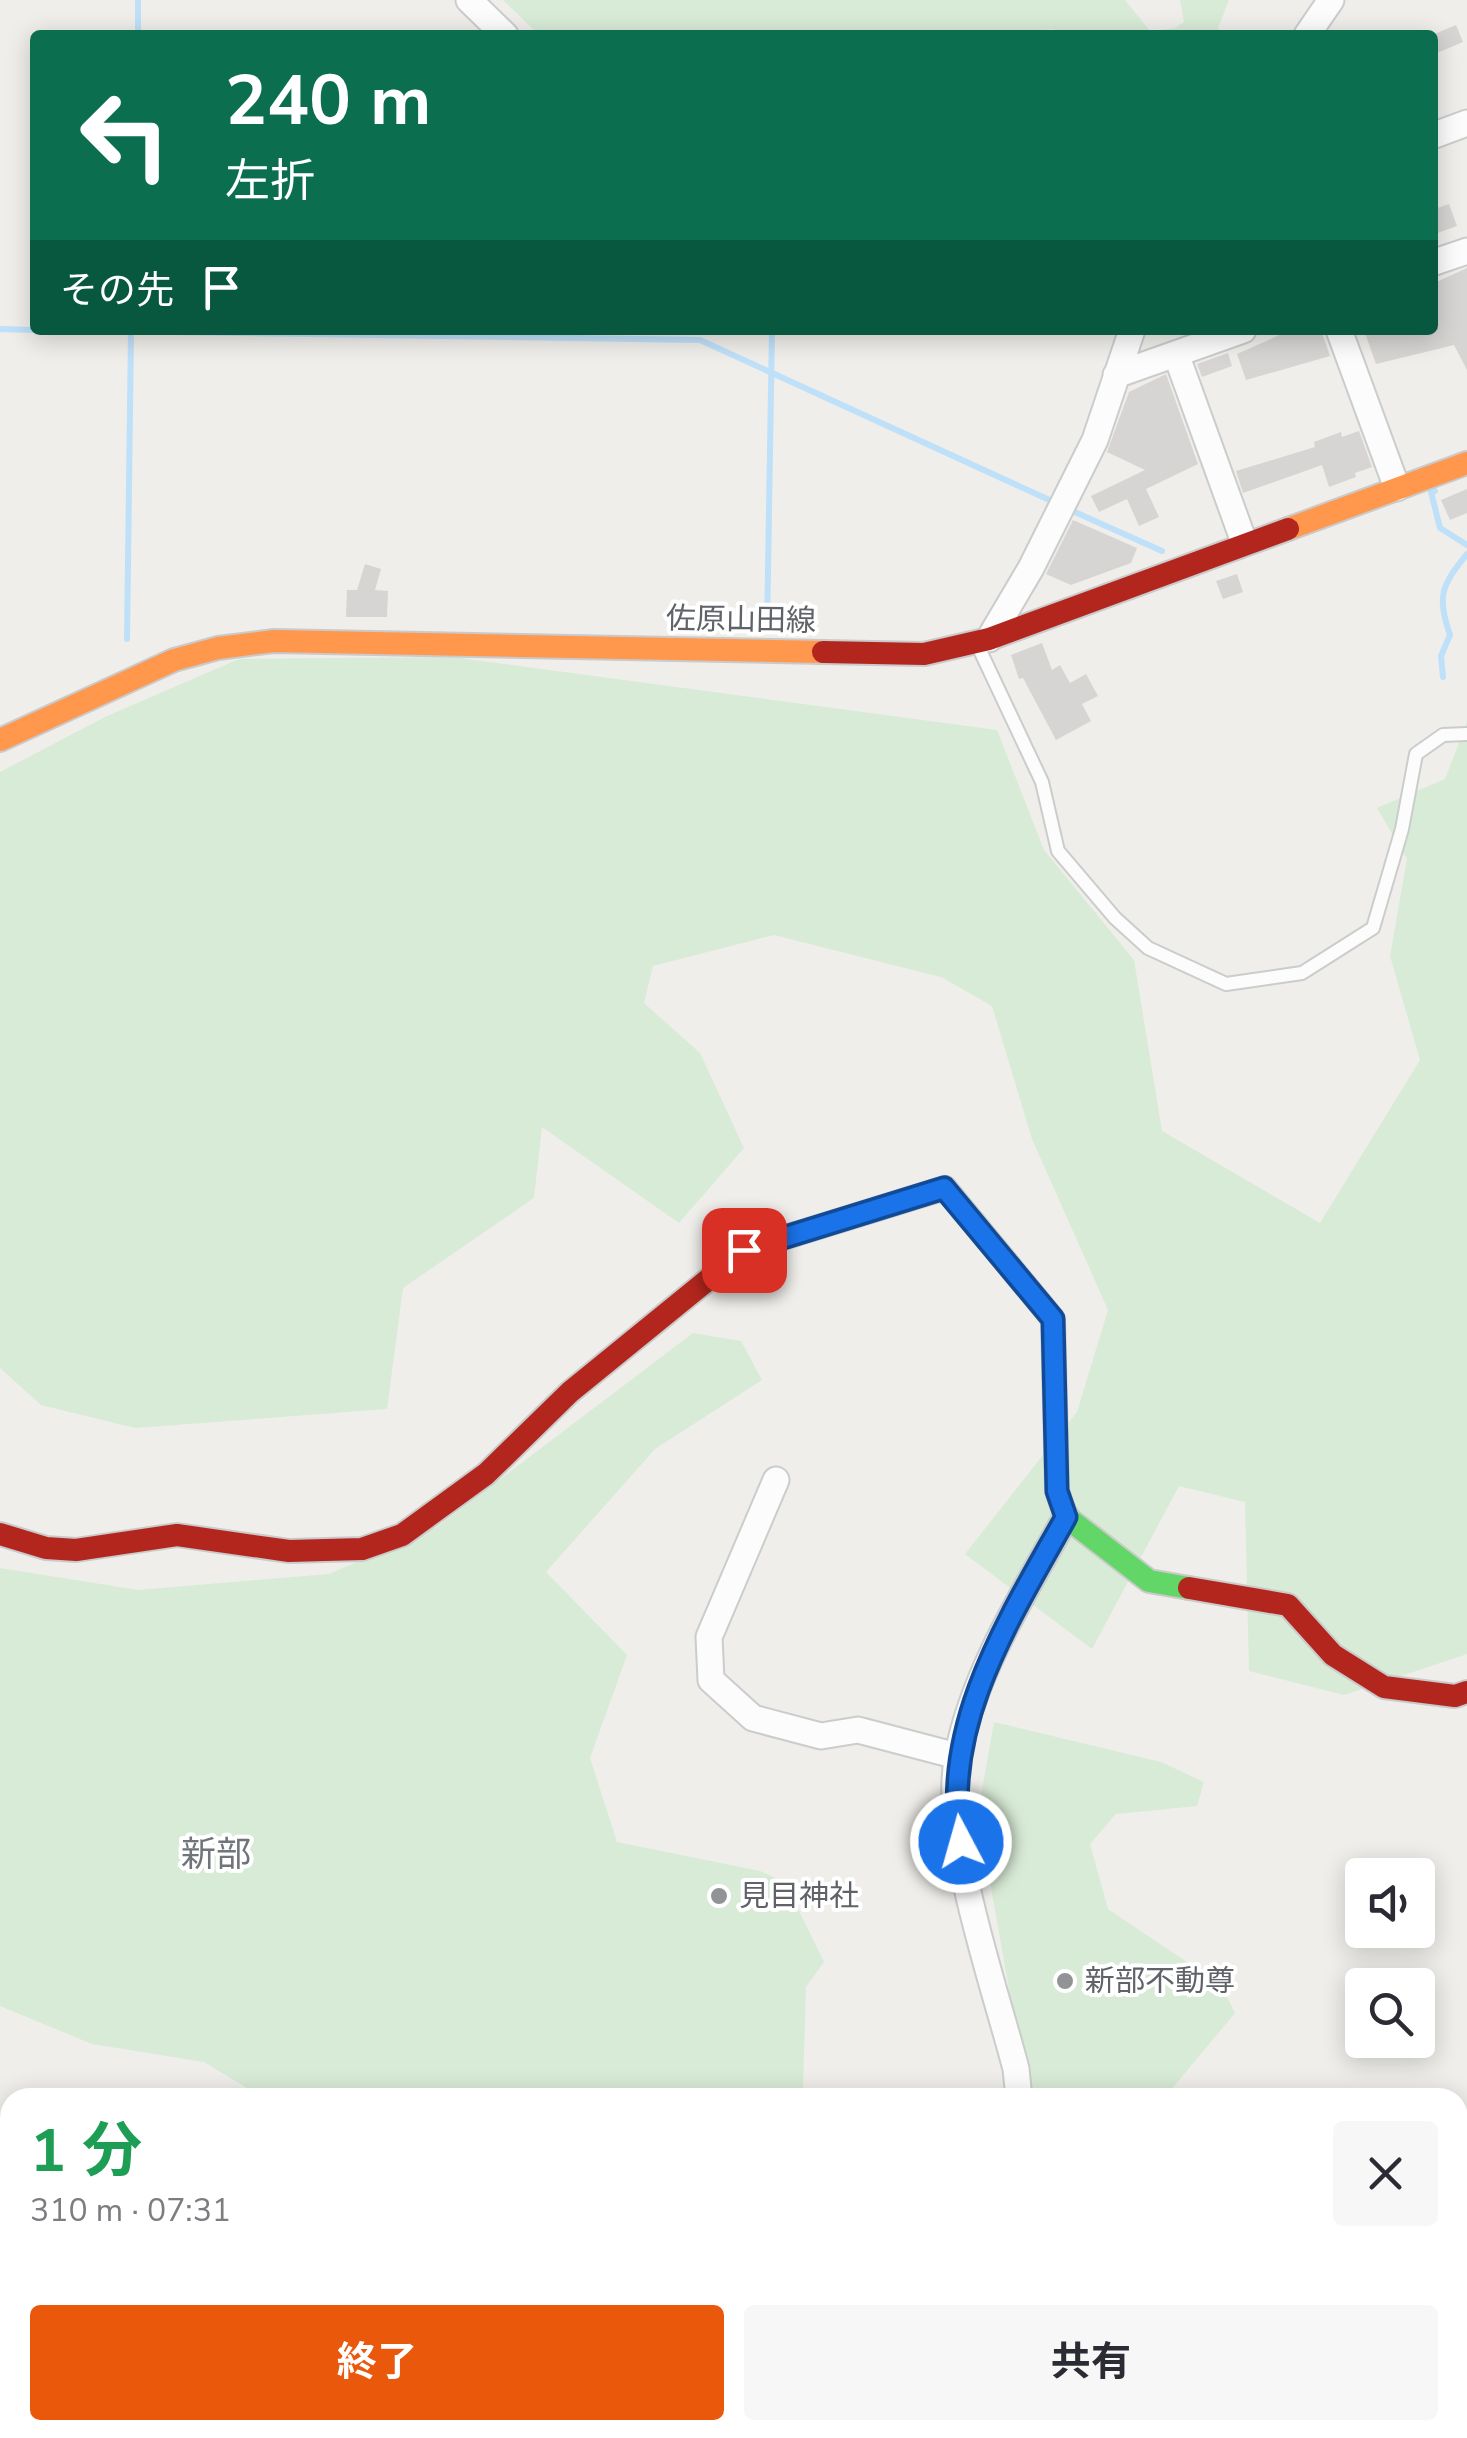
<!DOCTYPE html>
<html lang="ja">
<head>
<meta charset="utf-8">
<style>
	:root { --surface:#fff; --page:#f7f7f7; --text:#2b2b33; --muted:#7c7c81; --accent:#ea580c }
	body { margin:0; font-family:"Nunito Sans","Noto Sans JP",sans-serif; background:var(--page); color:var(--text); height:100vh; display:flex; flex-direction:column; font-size:38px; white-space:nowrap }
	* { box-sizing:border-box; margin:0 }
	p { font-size:32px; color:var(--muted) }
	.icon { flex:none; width:55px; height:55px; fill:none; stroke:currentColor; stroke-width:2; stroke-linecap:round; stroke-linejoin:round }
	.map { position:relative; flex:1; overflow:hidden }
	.sheet { position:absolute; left:0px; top:2088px; width:1468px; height:352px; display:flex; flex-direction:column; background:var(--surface); border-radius:30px 30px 0 0; box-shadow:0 5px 25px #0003 }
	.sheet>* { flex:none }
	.banner { position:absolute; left:30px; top:30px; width:1408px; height:305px; border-radius:10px; box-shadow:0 5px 25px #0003; background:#0b6e4f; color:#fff; overflow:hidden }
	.controls { position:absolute; left:1345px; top:1858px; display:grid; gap:20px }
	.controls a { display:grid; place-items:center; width:90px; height:90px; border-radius:10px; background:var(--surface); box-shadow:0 5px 25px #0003; font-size:50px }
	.pin { position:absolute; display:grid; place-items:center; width:85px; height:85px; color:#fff; margin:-42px; border-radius:20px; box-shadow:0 5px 15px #0006 }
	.me { position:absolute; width:110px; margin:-55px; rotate:354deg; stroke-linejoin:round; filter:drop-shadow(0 0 8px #0008) }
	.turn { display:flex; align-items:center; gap:35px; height:210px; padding:0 30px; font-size:45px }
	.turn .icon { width:130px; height:130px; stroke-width:2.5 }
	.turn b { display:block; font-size:70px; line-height:85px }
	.then { display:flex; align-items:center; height:95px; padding:0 30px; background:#0003; gap:20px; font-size:38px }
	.round { display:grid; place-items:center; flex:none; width:105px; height:105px; border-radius:10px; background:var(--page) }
	.head { display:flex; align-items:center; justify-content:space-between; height:170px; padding:0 30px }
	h1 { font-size:60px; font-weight:700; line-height:75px; color:#1e9e55 }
	.primary-button { display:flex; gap:20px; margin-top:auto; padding:20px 30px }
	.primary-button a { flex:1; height:115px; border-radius:10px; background:var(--accent); color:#fff; font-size:40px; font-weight:700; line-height:115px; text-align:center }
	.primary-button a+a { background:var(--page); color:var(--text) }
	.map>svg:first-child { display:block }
	.green { fill:#d8ebd6 }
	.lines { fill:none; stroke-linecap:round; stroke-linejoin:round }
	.stream { stroke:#bfe0f9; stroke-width:6 }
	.building { fill:#d6d5d3 }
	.lane-casing { stroke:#cbcccc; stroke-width:16 }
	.street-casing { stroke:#cbcccc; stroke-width:29 }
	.fast-casing { stroke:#cacacb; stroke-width:26 }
	.slow-casing { stroke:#cacacb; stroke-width:26 }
	.jam-casing { stroke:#cacacb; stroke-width:26 }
	.lane { stroke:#fdfcfc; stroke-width:12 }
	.street { stroke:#fdfcfc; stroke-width:25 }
	.fast { stroke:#63d668; stroke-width:22 }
	.slow { stroke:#ff974d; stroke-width:22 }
	.jam { stroke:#b3261e; stroke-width:22 }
	.route-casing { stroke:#114b97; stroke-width:25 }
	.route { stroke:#1a73e8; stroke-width:18 }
	.poi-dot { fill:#919496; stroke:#fff; stroke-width:4 }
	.labels { text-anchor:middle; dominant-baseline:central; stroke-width:8; stroke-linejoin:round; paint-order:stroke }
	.street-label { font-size:30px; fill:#5f6368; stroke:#fff }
	.poi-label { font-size:30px; fill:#5f6368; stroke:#fff; text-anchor:start }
	.quarter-label { font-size:35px; fill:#70757a; stroke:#fff }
</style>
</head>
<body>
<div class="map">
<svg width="1467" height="2438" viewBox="0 0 1467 2438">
	<rect width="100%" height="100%" fill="#efeeea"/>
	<path class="green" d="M503,0H1125L1151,32L1175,28L1184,22L1180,0H1229L1218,28L1222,35H1058L1053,29L995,35H539Z
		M453,657L997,730L1044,850L1134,960L1162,1131L1320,1223L1420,1060L1390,956L1407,859L1377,808L1445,779L1467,722V1654L1344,1695L1249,1671L1245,1502L1179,1486L1092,1649L965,1554L1077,1412L1108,1310L1032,1139L992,1006L941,977L774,935L653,966L644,1003L700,1053L744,1148L679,1223L542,1127L534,1198L403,1288L387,1409L135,1428L41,1405L0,1368V772L107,716L239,659Z
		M693,1333L741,1341L762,1380L655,1449L546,1572L627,1655L590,1758L617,1842L760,1871L785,1882L824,1962L806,1987L803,2088L813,2097H262L204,2062L92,2044L0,2006V1568L138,1590L329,1574L437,1527Z
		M994,1722L1161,1762L1204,1782L1197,1806L1116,1814L1090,1844L1108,1909L1187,1962L1214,1973L1235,2013L1165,2097H1028L978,1813Z
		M10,2237V2430H450L439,2438H0V2239Z
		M474,2430H1017L1025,2438H528L523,2431Z
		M1208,2430H1384L1383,2438H1197Z"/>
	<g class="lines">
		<path class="stream" d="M138,35V0
			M0,329L35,330
			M40,330L700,340L1056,503
			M1435,491L1431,492L1440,528L1467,545
			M1068,509L1162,551
			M767,631L772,330
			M127,639L131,331
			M1443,677L1441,656L1450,635C1437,596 1441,586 1467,554"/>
	</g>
	<path class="building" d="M1456,25L1463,42L1432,55V35Z
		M1449,204L1457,226L1432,235V210Z
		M1467,268V370L1454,345L1376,364L1364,330H1432V284Z
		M1291,330H1321L1330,356L1246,380L1237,354Z
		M1228,353L1232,366L1202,377L1197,364Z
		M1166,374L1198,464L1146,489L1159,517L1139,526L1127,499L1099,512L1091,496L1145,470L1107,452L1129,392Z
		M1359,431L1372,467L1355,473L1356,477L1329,487L1322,465L1243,493L1236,471L1315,447L1314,442L1341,432L1342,437Z
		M1467,489V513L1450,520L1441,500Z
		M1073,520L1137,548L1131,563L1071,585L1046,574Z
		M365,564L381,569L375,590L388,591L387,617H346L347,590H357Z
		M1237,574L1243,592L1223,599L1216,581Z
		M1042,643L1052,670L1060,665L1070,683L1086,674L1098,696L1082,704L1091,721L1056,740L1023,678L1019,679L1011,655Z"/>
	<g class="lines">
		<g class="lane-casing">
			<path id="lane" d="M977,644L1042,782L1058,851L1115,918L1148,948L1226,984L1302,973L1373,928L1402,829L1416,754L1443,735L1467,734"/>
		</g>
		<g class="street-casing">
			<path id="street" d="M469,0L505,35
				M1307,35L1331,0
				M1432,136L1467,123
				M1432,263L1467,251
				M1339,330L1397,488
				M1176,354L1244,542
				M1116,375L1243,330
				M989,639L1031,568L1095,440L1132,330
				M776,1480L709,1637L711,1680L753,1718L821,1736L858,1730L957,1756
				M1019,2098L1016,2069C994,1983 941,1839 958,1754C974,1671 1026,1590 1066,1517
				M0,2283L10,2277"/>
		</g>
		<g class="fast-casing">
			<path id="fast" d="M715,1274L744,1250L945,1188L1053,1319L1057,1491L1066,1517L1149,1581L1189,1588"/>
		</g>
		<g class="slow-casing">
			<path id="slow" d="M1288,529L1467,463
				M0,740L174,660L218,648L274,641L823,652"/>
		</g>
		<g class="jam-casing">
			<path id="jam" d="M823,652L924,654L989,639L1288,529
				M0,1534L46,1548L76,1550L177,1535L289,1551L362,1549L402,1535L486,1474L570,1392L715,1274
				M1189,1588L1288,1605L1333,1655L1384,1687L1455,1696L1467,1692"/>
		</g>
		<use href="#lane" class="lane"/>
		<use href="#street" class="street"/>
		<use href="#fast" class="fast"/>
		<use href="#slow" class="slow"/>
		<use href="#jam" class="jam"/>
	</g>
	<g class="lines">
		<g class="route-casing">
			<path id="route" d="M744,1250L944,1188L1053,1319L1057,1491L1066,1517C1011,1616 940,1725 961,1842"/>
		</g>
		<use href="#route" class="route"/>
	</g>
	<g class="poi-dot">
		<circle cx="719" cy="1896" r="10"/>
		<circle cx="1065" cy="1981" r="10"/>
	</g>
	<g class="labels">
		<g class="street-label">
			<text transform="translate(741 620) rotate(1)">佐原山田線</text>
		</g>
		<g class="poi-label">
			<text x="739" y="1896">見目神社</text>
			<text x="1085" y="1981">新部不動尊</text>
		</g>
		<g class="quarter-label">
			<text x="216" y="1854">新部</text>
		</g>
	</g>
</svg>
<div class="controls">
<a><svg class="icon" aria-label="sound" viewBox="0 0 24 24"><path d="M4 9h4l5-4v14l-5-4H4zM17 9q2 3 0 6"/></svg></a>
<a><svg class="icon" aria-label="search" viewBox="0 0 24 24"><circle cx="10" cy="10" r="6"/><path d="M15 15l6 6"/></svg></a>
</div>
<div class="pin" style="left:744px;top:1250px;background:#d93025"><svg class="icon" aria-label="arrive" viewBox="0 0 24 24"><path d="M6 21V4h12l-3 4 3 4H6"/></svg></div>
<svg class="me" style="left:961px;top:1842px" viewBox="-20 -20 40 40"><circle r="17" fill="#1a73e8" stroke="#fff" stroke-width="3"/><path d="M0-11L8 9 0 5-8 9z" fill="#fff"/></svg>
<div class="banner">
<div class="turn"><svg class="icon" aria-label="left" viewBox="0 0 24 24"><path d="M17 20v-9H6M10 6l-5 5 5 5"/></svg><div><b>240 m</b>左折</div></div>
<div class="then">その先<svg class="icon" aria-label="arrive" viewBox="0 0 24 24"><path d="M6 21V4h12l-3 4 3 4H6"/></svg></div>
</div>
<section class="sheet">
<div class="head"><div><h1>1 分</h1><p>310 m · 07:31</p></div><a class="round"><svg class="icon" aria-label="close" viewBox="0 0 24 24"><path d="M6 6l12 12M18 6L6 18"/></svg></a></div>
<div class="primary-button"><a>終了</a><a>共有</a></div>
</section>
</div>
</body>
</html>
